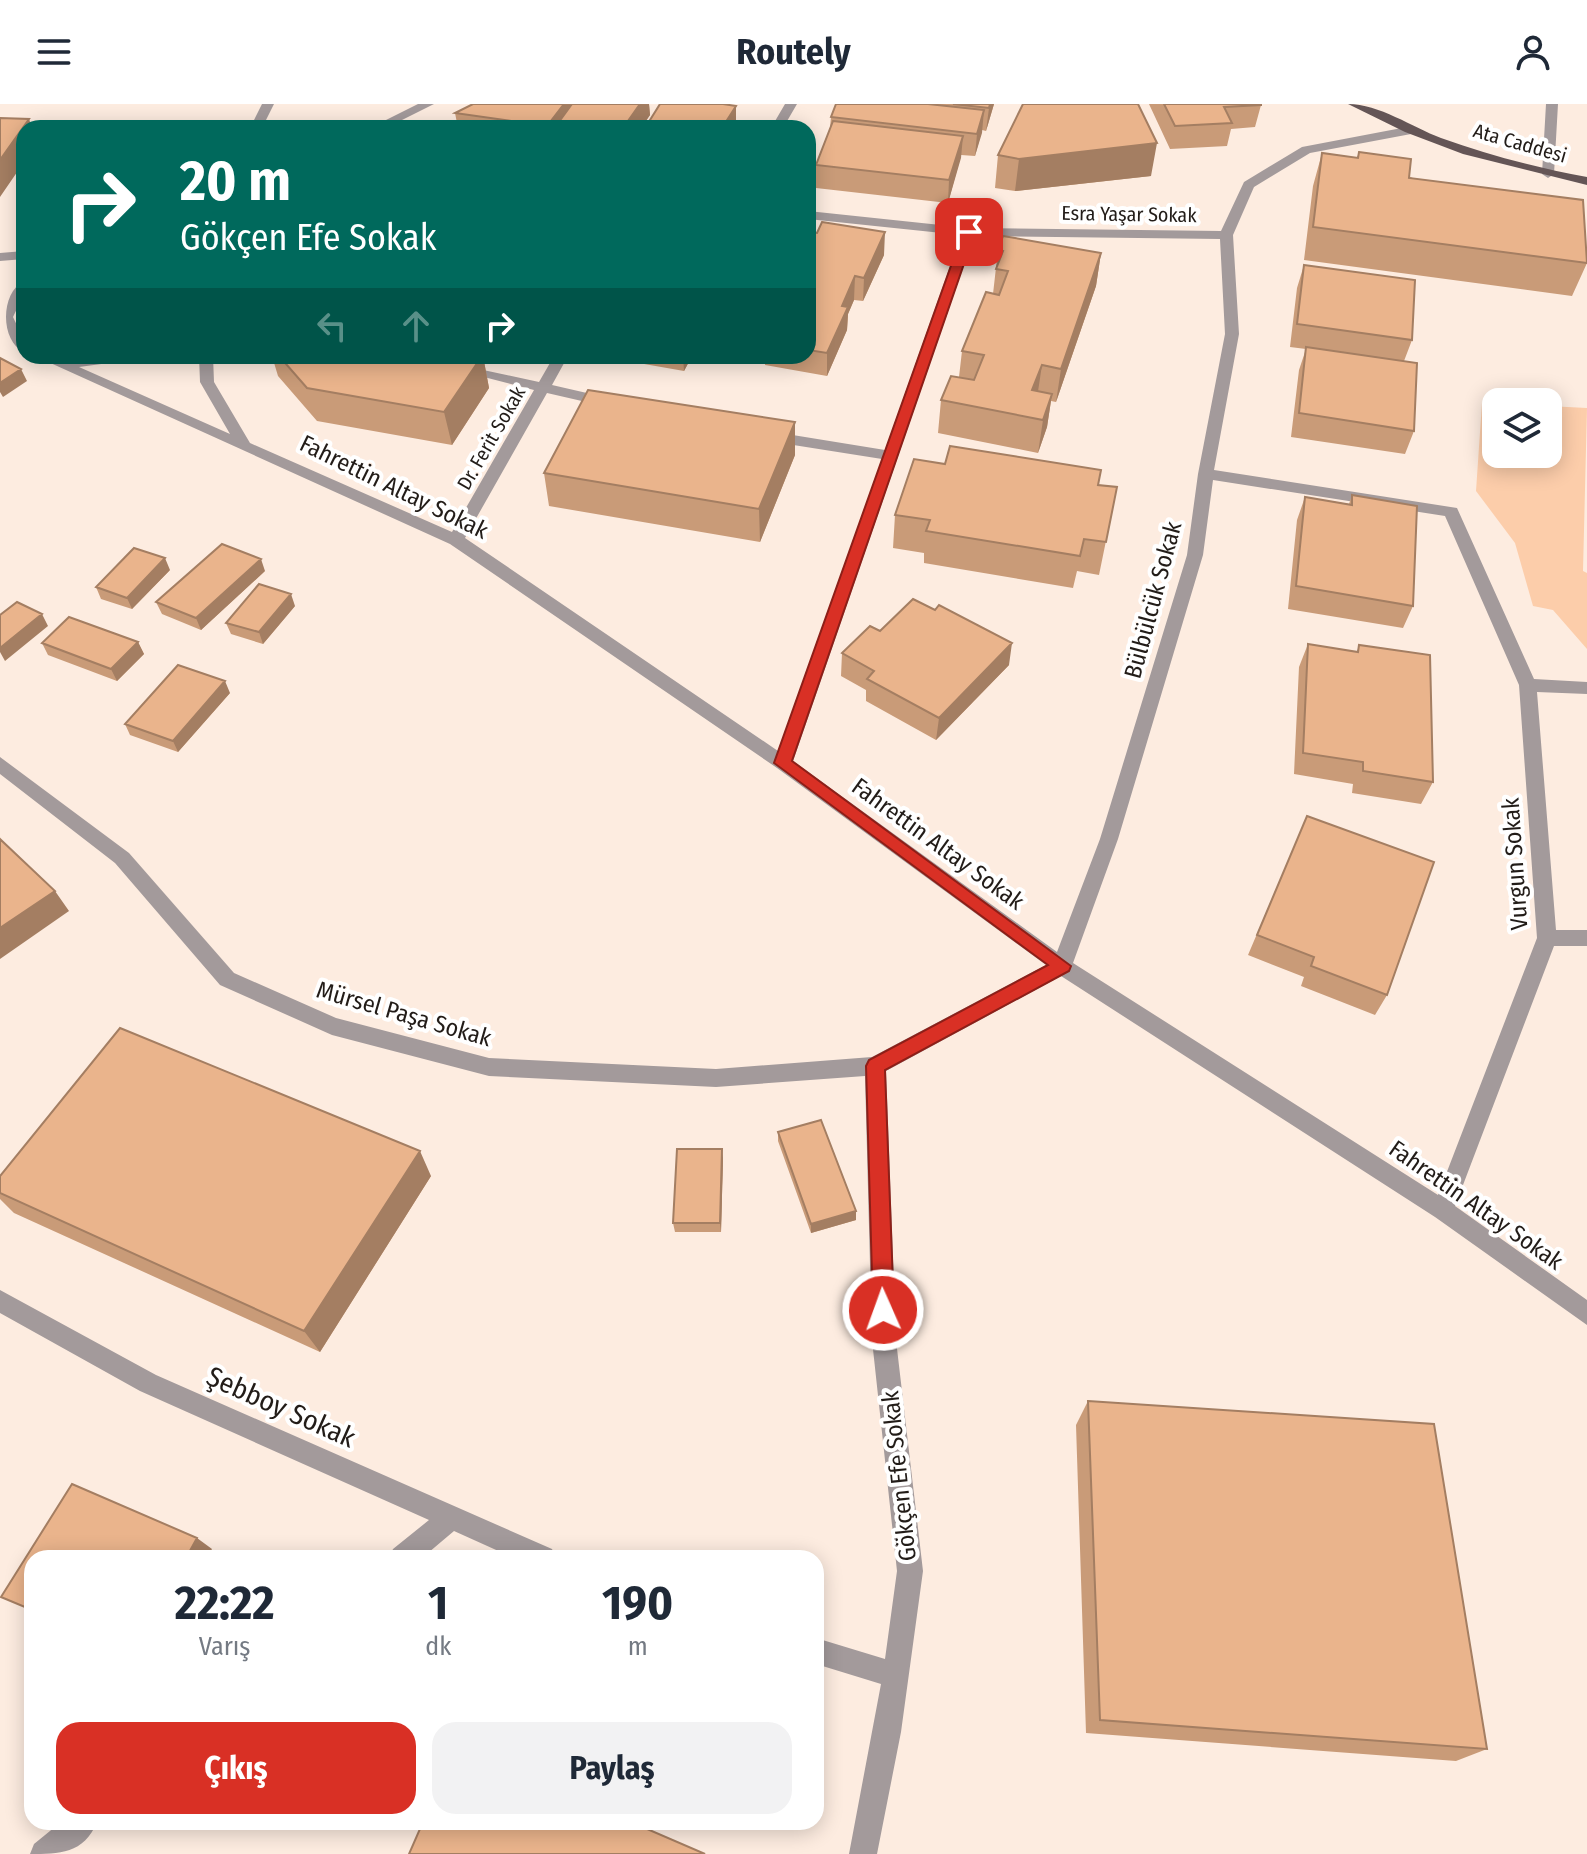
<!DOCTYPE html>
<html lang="tr">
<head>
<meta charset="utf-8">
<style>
	:root { --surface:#fff; --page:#f2f2f3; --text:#1f2937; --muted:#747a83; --accent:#d93025 }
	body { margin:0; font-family:"Fira Sans Condensed",sans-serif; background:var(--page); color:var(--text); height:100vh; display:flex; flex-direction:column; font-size:30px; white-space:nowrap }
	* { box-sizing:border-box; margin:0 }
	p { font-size:26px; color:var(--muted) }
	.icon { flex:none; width:44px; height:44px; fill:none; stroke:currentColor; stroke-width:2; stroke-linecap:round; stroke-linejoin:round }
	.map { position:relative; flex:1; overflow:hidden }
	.side { position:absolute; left:24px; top:1446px; width:800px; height:280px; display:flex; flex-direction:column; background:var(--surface); border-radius:24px; box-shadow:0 4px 20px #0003 }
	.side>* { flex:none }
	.hud { position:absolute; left:16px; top:16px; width:800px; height:244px; border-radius:24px; box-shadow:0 4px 20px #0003; background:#00695c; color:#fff; overflow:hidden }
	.buttons { position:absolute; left:1482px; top:284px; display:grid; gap:16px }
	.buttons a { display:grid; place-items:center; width:80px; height:80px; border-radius:16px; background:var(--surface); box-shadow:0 4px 20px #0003; font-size:40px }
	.pin { position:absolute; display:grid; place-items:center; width:68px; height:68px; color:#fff; margin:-34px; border-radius:16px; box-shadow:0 4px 12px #0006 }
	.me { position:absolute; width:88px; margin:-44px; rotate:358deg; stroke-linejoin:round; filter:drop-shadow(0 0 6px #0008) }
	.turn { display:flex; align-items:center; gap:28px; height:168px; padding:0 32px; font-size:36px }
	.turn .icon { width:104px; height:104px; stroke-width:2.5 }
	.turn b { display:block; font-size:56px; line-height:68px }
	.lanes { display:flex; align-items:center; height:76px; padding:0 32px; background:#0003; justify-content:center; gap:40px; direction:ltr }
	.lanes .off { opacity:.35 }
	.eta { display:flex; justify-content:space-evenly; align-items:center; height:136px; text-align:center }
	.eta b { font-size:48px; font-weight:700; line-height:56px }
	.primary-button { display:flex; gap:16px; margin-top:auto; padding:16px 32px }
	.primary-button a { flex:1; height:92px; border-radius:24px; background:var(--accent); color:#fff; font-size:32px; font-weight:700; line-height:92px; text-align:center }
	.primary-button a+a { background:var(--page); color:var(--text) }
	header { display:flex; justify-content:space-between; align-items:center; height:104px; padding:0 32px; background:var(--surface); font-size:36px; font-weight:700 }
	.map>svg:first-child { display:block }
	.green { fill:#fccdaa }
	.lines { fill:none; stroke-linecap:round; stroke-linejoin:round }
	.minor { fill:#a39a9b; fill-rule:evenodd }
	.major { fill:#645556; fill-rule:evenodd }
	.wall { fill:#c99b78 }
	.shaded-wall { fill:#a47e62 }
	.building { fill:#eab48c; stroke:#a47e62; stroke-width:2 }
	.route { fill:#d93025; stroke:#8d1f18; stroke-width:2 }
	.labels { text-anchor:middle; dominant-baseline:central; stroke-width:8; stroke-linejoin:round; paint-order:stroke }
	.far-street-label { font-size:20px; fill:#221c18; stroke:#fff }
	.street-label { font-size:24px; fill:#221c18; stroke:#fff }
	.near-street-label { font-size:28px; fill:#221c18; stroke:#fff }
</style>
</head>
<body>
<header><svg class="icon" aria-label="menu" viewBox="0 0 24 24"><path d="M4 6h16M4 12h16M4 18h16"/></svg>Routely<svg class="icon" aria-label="person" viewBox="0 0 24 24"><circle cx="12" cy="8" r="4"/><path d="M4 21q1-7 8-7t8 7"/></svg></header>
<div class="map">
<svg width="1587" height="1750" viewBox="0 0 1587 1750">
	<rect width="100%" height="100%" fill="#fdece0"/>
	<path class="green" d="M1482,299L1496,300V350H1548V302L1587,304L1583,467L1587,469V545L1553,506L1533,502L1515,439L1476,387Z"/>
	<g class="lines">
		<path class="minor" d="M262,0H274L262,24H250Z
			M418,0H434L386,24H370Z
			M785,0H797L783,24H771Z
			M1546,0H1558L1554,70L1548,74L1542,70Z
			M1407,23L1413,27L1411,30L1310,49L1254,83L1233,131L1239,230L1214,366L1457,404L1534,575L1587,578V590L1537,588L1556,826H1587V842H1554L1455,1102L1587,1196V1221L1435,1113L1061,872L886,967L896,1236L923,1467L901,1628L877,1750H849L881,1580L816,1560V1534L885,1555L897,1467L872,1236L865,972L716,983L489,972L332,931L220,881L115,759L0,670V653L129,749L234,869L336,914L489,954L716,965L872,953L1046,861L777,664L450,440L35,252L81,255L138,252L131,256L79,263L230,330L200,278L199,252H213L214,278L250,339L452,428L534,286L453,265L460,261L539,278L554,252H568L552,281L613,295L615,298L608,303L547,289L465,434L778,647L882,355L768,337L760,332L768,327L885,346L961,131L808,115V107L969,124L1221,127L1244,78L1302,43ZM974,132L1220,135L1225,230L1198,370L1187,451L1100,735L1057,848L793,657ZM1213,376L1445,412L1519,581L1537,834L1438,1091L1073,859L1118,735L1203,451Z
			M24,147V155L0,157V149Z
			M24,177V190L13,213L24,236V248C0,237 0,189 24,177Z
			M0,1186L156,1271L552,1445L556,1454H514L454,1427L422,1454H389L393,1445L429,1416L140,1287L0,1209Z
			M61,1718H97C84,1750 59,1750 30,1750L34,1740Z"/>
		<path class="major" d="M1348,0C1379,0 1412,23 1441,34C1489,51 1537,64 1587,73V81L1463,50L1405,28Z"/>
	</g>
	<path class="wall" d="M473,0H649L650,11L641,24H458L455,9Z
		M836,0H994L986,27L982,26L975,52L961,51L948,99L816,84V61L830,24L831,13Z
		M1149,0H1261V1L1255,23L1231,25L1227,42L1170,45Z
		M1359,48L1587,159L1572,192L1304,156L1313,82L1322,49L1357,54Z
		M998,51L1151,72L1015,87L995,84Z
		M24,106V128L18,113Z
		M808,128L884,151L863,197L854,196L848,210L847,226L827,272L765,261V252H808Z
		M998,146L1101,149L1096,182L1056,298L1051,297L1047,323L1038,349L938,329L941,296L959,273L962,247L993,190Z
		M1304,161L1412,236L1404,257L1414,327L1405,350L1291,333L1299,266L1306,245L1290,243L1297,184Z
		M272,252H483L489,284L452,341L317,317L278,272Z
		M610,252H692L684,267L610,254Z
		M795,318V351L760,438L549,402L544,369Z
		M945,360L1117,383L1099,471L1077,467L1073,484L924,459V449L893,444L895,411Z
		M1352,391L1413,502L1403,524L1288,505L1297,416L1305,393L1349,400Z
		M170,466L132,505L101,495L96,483Z
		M265,467L201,526L162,510L156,498Z
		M295,502L263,540L231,530L226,519Z
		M880,527L1009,561L936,636L866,597V586L841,572L842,549Z
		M138,538L144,550L117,577L48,551L42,539Z
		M1308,540L1357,548L1359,541L1433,678L1421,700L1352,689L1353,680L1294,670L1299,563Z
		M230,589L178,648L130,631L125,620Z
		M1307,712L1387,891L1375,911L1301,882L1304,873L1248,851Z
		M778,1028L856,1116L811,1129L778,1037Z
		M723,1054L721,1128H675L673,1119Z
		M0,1072H431L320,1248L14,1109L0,1095Z
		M1088,1297L1487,1645L1456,1657L1086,1629L1076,1321Z"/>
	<path class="shaded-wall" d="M564,0H583L556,22V24H548L547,22Z
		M640,0H649L650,11L641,24H623Z
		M990,0H994L986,27L989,4Z
		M736,2V24H722Z
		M984,6L982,29L975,52L977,30Z
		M29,15L32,24H24V58L0,93V56Z
		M963,32L961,54L948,99L949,76Z
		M1157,39L1151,72L1015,87L1019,55Z
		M885,128L884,151L863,197L864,174Z
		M1101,149L1096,182L1056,298L1061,265Z
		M855,172L854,196L848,210L847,226L827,272V249L842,202Z
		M482,252H483L489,284L452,341L444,308Z
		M683,252H692L684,267Z
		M1042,261L1037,294L1032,286Z
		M21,265L27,277L3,293L0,288V279Z
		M1052,290L1047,323L1038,349L1043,316Z
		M795,318V351L760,438L759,405Z
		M165,454L170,466L132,505L127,494Z
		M261,455L265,467L201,526L196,514Z
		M291,490L295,502L263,540L259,528Z
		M42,510L48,522L5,557L0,548V544Z
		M138,538L144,550L117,577L111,565Z
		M1012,539L1009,561L936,636L939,614Z
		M225,577L230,589L178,648L173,637Z
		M55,787L69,807L0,855V824Z
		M722,1045L723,1054L721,1128L720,1119Z
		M420,1047L431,1072L320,1248L304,1227Z
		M856,1107V1116L811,1129V1120Z
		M197,1434L212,1445L207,1454H186Z"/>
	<path class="building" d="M473,0H564L547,22L455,9Z
		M572,0H640L623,24H570L556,22Z
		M660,0H723L736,2L722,24H645Z
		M836,0H928L984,6L977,30L831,13Z
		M953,0H990L989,4Z
		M1023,0H1138L1157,39L1019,55L998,51Z
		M1164,0H1261V1L1224,3L1232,19L1175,22Z
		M0,14L29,15L0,56Z
		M833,17L963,32L949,76L816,61Z
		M1359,48L1411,55L1409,74L1583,96L1587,159L1313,123L1322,49L1358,54Z
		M24,106V114L18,113Z
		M822,118L885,128L864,174L855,172L842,202L848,203L827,249L808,246V128L817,129Z
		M1003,132L1101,149L1061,265L1042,261L1032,286L1052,290L1043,316L941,296L951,272L974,276L984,251L962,247L986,188L999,191L1008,167L996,165L1003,147L998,146Z
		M1304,161L1415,176L1412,236L1297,220Z
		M1306,243L1417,259L1414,327L1299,309Z
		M279,252H482L444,308L307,284Z
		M0,254L21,265L0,279Z
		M588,286L795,318L759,405L544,369Z
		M950,342L1101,366L1098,381L1117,383L1106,438L1084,435L1080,452L926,427L930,416L895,411L914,355L945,360Z
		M1352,391L1417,402L1413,502L1296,482L1305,393L1352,401Z
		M222,440L261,455L196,514L156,498Z
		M134,444L165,454L127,494L96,483Z
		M259,480L291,490L259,528L226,519Z
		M913,495L935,506L939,501L1012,539L939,614L867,575L874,567L842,549L870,522L880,527Z
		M17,498L42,510L0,544V511Z
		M69,513L138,538L111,565L42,539Z
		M1308,540L1358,548L1359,541L1430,551L1433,678L1363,667V658L1303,649Z
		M178,561L225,577L173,637L125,620Z
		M1307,712L1434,758L1387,891L1311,862L1314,853L1257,831Z
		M0,735L55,787L0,824Z
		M120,924L420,1047L304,1227L0,1089V1072Z
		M821,1016L856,1107L811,1120L778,1028Z
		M677,1045H722L720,1119H673Z
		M1088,1297L1434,1320L1487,1645L1100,1616Z
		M72,1380L197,1434L186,1454H32V1506L1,1493Z
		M423,1718H631L705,1750H409Z"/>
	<path class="route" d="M969,124L975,128L792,657L1071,862L1069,867L885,966L894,1206L891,1213L883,1216L876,1213L873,1206L866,962L869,956L1048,861L774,659L963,128Z"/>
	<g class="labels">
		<g class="far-street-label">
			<text transform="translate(1520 39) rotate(16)">Ata Caddesi</text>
			<text transform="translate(1129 110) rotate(1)">Esra Yaşar Sokak</text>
			<text transform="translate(491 334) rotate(-60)">Dr. Ferit Sokak</text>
		</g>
		<g class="street-label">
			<text transform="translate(394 383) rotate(26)">Fahrettin Altay Sokak</text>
			<text transform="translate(1153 496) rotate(-75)">Bülbülcük Sokak</text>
			<text transform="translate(938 740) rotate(36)">Fahrettin Altay Sokak</text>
			<text transform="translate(1515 760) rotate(-94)">Vurgun Sokak</text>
			<text transform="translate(404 910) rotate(16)">Mürsel Paşa Sokak</text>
			<text transform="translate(1476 1101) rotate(35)">Fahrettin Altay Sokak</text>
			<text transform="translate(899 1372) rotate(-96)">Gökçen Efe Sokak</text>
		</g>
		<g class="near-street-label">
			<text transform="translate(281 1303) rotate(24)">Şebboy Sokak</text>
		</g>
	</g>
</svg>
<div class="buttons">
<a><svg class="icon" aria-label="layers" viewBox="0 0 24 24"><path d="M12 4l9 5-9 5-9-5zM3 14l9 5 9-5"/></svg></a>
</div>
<div class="pin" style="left:969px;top:128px;background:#d93025"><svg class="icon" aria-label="arrive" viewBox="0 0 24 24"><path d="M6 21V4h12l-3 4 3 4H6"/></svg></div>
<svg class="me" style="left:883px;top:1206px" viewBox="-20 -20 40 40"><circle r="17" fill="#d93025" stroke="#fff" stroke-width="3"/><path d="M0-11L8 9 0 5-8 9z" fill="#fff"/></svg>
<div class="hud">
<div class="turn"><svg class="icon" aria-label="right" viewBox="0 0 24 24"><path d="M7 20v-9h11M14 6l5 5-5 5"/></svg><div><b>20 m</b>Gökçen Efe Sokak</div></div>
<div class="lanes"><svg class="icon off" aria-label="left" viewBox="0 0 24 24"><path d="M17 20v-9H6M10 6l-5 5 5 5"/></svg><svg class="icon off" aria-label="ahead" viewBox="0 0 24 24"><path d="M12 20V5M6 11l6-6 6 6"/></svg><svg class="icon" aria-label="right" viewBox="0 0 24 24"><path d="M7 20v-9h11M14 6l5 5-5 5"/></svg></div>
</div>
<section class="side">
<div class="eta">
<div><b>22:22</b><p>Varış</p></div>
<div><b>1</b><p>dk</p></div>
<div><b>190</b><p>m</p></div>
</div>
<div class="primary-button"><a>Çıkış</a><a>Paylaş</a></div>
</section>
</div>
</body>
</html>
